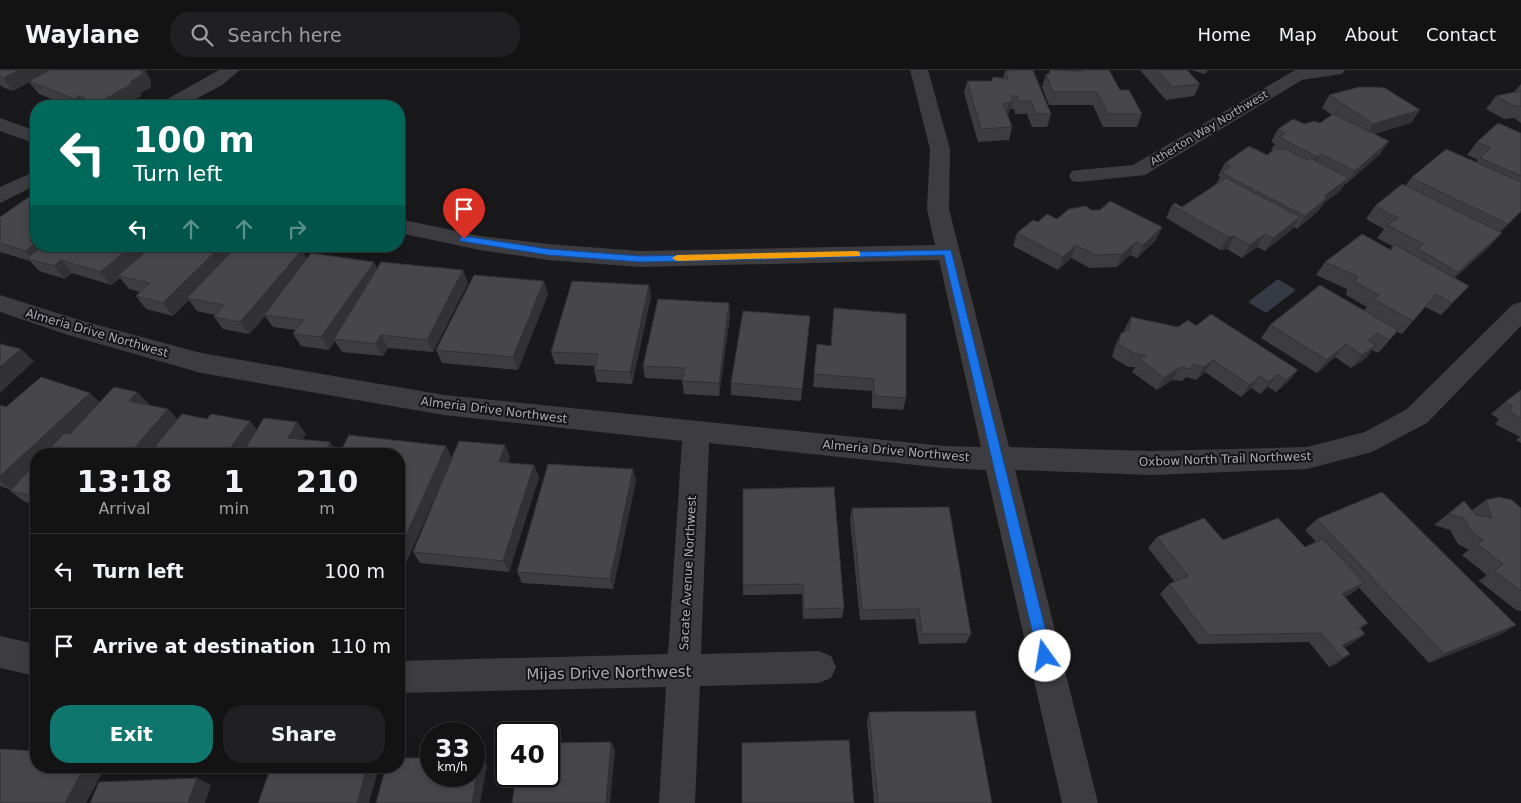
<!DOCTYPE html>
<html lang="en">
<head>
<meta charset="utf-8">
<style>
	:root { --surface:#131314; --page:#202022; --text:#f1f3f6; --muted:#9d9ea0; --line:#323234; --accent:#0f766e }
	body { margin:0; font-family:"DejaVu Sans",sans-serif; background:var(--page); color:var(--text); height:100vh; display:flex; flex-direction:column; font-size:19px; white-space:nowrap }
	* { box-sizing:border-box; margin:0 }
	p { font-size:16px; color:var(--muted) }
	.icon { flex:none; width:28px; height:28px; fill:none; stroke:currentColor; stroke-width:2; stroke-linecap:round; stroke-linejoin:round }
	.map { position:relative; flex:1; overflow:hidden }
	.panel { position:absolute; left:30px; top:378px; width:375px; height:325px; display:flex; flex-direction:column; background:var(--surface); border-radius:20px; box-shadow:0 2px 8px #0003,0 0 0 1px var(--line) }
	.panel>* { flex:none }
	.hud { position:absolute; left:30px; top:30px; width:375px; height:152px; border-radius:20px; box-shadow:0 2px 8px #0003,0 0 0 1px var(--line); background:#00695c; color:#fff; overflow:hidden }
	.speed { position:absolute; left:420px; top:652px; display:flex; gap:10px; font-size:25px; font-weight:700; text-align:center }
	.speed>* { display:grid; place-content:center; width:65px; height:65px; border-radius:50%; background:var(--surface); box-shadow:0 2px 8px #0003,0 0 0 1px var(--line); line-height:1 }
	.speed small { font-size:12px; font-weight:400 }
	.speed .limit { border:2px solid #111; border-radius:8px; background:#fff; color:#111 }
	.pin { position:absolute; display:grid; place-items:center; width:42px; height:42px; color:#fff; margin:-51px -21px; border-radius:50% 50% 50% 0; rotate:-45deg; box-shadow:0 0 5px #0007 }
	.pin .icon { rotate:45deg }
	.me { position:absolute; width:55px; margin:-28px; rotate:347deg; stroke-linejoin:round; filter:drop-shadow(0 0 4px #0008) }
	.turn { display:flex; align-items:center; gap:18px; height:105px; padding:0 20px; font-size:22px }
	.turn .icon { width:65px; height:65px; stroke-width:2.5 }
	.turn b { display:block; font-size:35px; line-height:42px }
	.lanes { display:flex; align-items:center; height:48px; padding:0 20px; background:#0003; justify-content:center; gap:25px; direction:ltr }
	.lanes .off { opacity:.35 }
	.eta { display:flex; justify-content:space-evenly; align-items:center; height:85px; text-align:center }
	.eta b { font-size:30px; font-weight:600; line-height:35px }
	.primary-button { display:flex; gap:10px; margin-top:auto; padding:10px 20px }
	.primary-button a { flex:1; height:58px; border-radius:20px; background:var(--accent); color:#fff; font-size:20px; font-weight:600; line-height:58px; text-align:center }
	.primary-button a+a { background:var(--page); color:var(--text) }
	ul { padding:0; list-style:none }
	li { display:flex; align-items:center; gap:15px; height:75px; padding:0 20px; border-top:1px solid var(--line) }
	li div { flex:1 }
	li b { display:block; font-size:19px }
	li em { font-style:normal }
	header { display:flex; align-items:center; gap:30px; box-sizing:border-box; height:70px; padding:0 25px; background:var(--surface); border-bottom:1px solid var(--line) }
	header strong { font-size:24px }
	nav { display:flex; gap:28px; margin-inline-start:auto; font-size:18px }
	.search { width:350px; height:45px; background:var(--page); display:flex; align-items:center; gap:12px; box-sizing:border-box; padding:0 18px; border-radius:20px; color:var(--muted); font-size:19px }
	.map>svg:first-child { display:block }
	.water { fill:#353a44 }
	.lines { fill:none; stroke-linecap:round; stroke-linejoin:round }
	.minor { fill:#3d3c41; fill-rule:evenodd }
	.wall { fill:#3d3c40 }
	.shaded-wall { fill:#323134 }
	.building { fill:#47464a; stroke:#323134 }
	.route { fill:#1a73e8; stroke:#114b97 }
	.slow { fill:#f59e0b }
	.labels { text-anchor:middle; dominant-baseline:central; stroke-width:4; stroke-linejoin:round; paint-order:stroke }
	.far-street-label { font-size:11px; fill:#adadb9; stroke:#141416 }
	.street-label { font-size:12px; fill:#adadb9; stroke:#141416 }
	.near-street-label { font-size:15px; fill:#adadb9; stroke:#141416 }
</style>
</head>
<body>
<header>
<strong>Waylane</strong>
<div class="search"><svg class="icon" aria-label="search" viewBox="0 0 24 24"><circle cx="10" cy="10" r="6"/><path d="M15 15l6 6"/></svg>Search here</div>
<nav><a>Home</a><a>Map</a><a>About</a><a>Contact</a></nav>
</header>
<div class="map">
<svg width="1521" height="733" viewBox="0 0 1521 733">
	<rect width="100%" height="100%" fill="#19191b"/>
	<path class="water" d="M1278,209L1296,220L1266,243L1248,232Z"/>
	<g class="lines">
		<path class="minor" d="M219,0H240L222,15L183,36H159L162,32Z
			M910,0H928L950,79L949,139L1009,377L1152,381L1307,377L1365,362L1407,339L1512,235L1521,232V256L1427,353L1372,382L1307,399L1152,405L1015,400L1098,733H1062L986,400L944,398L709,373L701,584L819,581L831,586L836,597L831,608L819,613L700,616L695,733H659L666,617L399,623V591L668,584L682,371L444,345L201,303L65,264L0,242V225L79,250L201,283L444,325L944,376L981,377L939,190L640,197L548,190L480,180L399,163V149L480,166L548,174L640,181L935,175L927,139L930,79Z
			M1295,0H1345L1342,4L1302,10L1145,105L1079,112L1072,111L1069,106L1072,101L1079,100L1133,95Z
			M0,48L36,61V74L0,61Z
			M36,101V115L0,133V117Z
			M0,566L36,574V606L0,598Z"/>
	</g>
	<path class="wall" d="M0,0L151,10L150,18L140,23L141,26L124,36H69L39,24L29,12L13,21L2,17L0,15Z
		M1140,0H1187L1200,14L1194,26L1166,30Z
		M1191,0H1208L1205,4Z
		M1005,1L1051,44L1047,57H1032L1027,44H1015L1014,39H1010L1009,42L1008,44L1012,57L1009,70L978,72L964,23L967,11H991L992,8H1003Z
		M1049,2L1120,20L1142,44L1137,57H1103L1093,35H1049L1042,17L1046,4H1048Z
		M1521,14V53L1514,48L1504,49L1486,39L1496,26L1514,22Z
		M1329,25L1411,53L1374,64L1389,71L1380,84L1346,114L1345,113L1340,121L1324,133L1318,141L1297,159L1294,157L1291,160L1265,181L1257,177L1242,188L1227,179L1220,180L1166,148L1172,135L1182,137L1216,114L1220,107L1218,106L1225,93L1267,85L1273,81L1271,80L1275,74L1271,72L1278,59L1304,54L1320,53L1332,45L1322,38Z
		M1521,63V142L1500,162L1490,176L1455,208L1469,216L1441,245L1425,237L1402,264L1397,262L1378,283L1372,280L1366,288L1351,298L1335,287L1317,303L1261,268L1270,255L1364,240L1367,237L1346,225L1347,219L1316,205L1325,192L1390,180L1392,176L1377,168L1384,159L1366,149L1375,136L1405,116L1411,108L1476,92L1478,90L1467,85L1477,72Z
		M0,147L36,176L302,180L307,189L374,192L377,199L463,200L468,213L433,282L388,278L383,286L342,282L335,271L329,280L301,276L293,264L295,260L273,257L265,246L249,264L223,259L214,247L215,245L197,241L189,230L173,246L146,239L136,226L140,222L129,219L120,208L111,215L72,203L65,209L39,201L30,191L0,182Z
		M1057,149L1162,157L1156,170L1137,188L1130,185L1117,197L1090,198L1071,188L1058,200L1013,176L1017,163L1038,152Z
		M649,215L651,227L632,314L597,312L594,300L595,296L555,294L551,282Z
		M548,224L518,300L442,293L436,280Z
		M729,233L730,246L719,326L684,324L682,310L645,308L643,296Z
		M1211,244L1288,312L1276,322L1268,317L1260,324L1251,318L1241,327L1205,302L1196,310L1186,307L1182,311L1172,310L1157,320L1132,302L1135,297H1128L1112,287L1115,276L1121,263L1124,262V260L1131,247L1178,257L1196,256Z
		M810,246L801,331L731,325V313Z
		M817,274L906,328L903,340L872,338V321L813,317Z
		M1521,320V373L1516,370L1520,367L1495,354L1499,349L1491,344L1505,332Z
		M137,322L149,334L148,335L168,339L177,349H207L250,351L257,360L306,364L36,384V435L25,432L10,421L11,420L0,416V335L6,337L100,332Z
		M505,375L510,387L508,393L534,395L539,407L509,502L420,493L413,482L446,402L406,493L399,492V384L452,387Z
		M633,399L636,411L613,519L522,513L517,502Z
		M743,419L844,538L842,548L803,549L802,524L743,525Z
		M1486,430L1521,438V541L1516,540L1479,511L1487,505L1462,485L1469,480L1458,474L1450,460L1434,455L1464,431L1472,440Z
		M852,438L971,564L966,573L919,574L915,549L860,550L850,449Z
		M1317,449L1516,555L1499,565L1429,593L1359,518L1351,524L1345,527L1368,553L1360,559L1365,564L1351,574L1344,577L1350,584L1336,594L1329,597L1309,572L1198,574L1160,524L1169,514L1175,512L1148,478L1157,467L1223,470L1305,477L1316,472L1305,460Z
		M869,642L992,733H874L867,651Z"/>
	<path class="shaded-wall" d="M19,0H52L13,21L3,8Z
		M142,0H145L151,10L150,18L140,23L141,26L124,36H93L130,12Z
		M79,26L85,34L78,32L81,36H79L74,29Z
		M1013,30L1009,42L1006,45L1009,33Z
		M1420,40L1411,53L1364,67L1373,54Z
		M1389,71L1380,84L1346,114L1355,101Z
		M1321,84L1313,97L1309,100L1317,87Z
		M1349,108L1340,121L1324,133L1318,141L1297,159L1305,146L1324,126Z
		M1521,141V142L1496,167L1508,154Z
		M1300,147L1291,160L1265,181L1273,168Z
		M1162,157L1156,170L1137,188L1143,175Z
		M1502,163L1490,176L1447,215L1458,202Z
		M1265,164L1257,177L1242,188L1250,175Z
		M1234,166L1227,179L1220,180L1228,167Z
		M1136,172L1130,185L1117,197L1122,184Z
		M36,173V176H60L34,190L25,181Z
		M1076,175L1071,188L1058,200L1063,187Z
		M132,176H158L118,206L120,208L111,215L100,202Z
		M221,176H243L187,228L189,230L173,246L163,233Z
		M302,180L309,193L264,245L265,246L249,264L240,252Z
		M61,190L72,203L65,209L54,196Z
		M374,192L380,205L334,269L335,271L329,280L321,267Z
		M463,200L468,213L433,282L427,270Z
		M544,211L548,224L518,300L513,287Z
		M649,215L651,227L632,314L630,302Z
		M729,233L730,246L719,326V313Z
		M810,246L809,259L801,331L802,319Z
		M381,265L388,278L383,286L376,274Z
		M1346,274L1335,287L1317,303L1327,290Z
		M1376,275L1366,288L1351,298L1362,285Z
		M21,279L34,291L0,323V297Z
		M1213,290L1205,302L1196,310L1204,297Z
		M1180,297L1172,310L1157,320L1164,308Z
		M1298,300L1288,312L1276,322L1286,310Z
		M1277,304L1268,317L1260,324L1269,312Z
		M1260,306L1251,318L1241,327L1250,315Z
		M137,322L149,334L141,343L129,331Z
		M90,323L103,335L51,384H36V398L12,420L0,411V406Z
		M168,339L179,351L151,384H129Z
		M250,351L260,364L245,384H226Z
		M297,352L306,364L297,380L288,368Z
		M330,372L338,384H324Z
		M505,375L510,387L504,404L499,392Z
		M446,376L452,388L406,493L399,483V481Z
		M534,395L539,407L509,502L503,491Z
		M633,399L636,411L613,519L610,509Z
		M1364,513L1351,524L1329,534L1342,524Z
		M1516,555L1499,565L1429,593L1444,584Z
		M1365,564L1351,574L1336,581L1342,575Z
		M1350,584L1336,594L1329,597L1342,588Z
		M611,672L615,680L610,733H606Z
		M480,687L487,695L480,733H472Z
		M85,696H106L86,733H65Z
		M367,697L377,704L369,733H357Z
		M197,708L211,715L205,733H188Z"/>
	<path class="building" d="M0,0H19L3,8L0,7Z
		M50,0H142V5L130,12L133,13L93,36L78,32L85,28L79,26L74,29L29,11Z
		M1015,0H1033L1051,44H1036L1031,31H1019L1017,26H1011L1013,30L1009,33H1003L1012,57L981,59L967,11H992V8L995,7L1008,9L1005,1Z
		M1051,0L1081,1L1083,0H1109L1120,20H1129L1142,44H1108L1097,22H1053L1046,4H1050L1049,2Z
		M1157,0H1187L1200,14L1172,17Z
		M1359,17H1376L1385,18L1420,40L1373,54L1329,25Z
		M1521,21V36H1514L1496,26Z
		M1333,44L1389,71L1355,101L1321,84L1317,87L1279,67L1285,63L1278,59L1293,49L1304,54L1314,51L1320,53Z
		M1498,53L1521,63V106L1480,88L1491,78L1477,72Z
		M1249,76L1267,85L1275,79H1285L1307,90L1310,88L1349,108L1324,126L1327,128L1305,146L1222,103L1231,96L1225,93Z
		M1446,79L1521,112V141L1508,154L1411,108Z
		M1226,108L1300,147L1273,168L1265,164L1250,175L1234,166L1228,167L1172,135L1175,133L1182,137Z
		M1402,114L1502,163L1458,202L1418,179L1423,174L1387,155L1398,148L1375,136Z
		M36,122V173L25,181L0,173V147Z
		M1110,131L1162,157L1143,175L1136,172L1122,184L1095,185L1076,175L1063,187L1017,163L1033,150L1038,152L1047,144L1057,149L1069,139L1086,136L1091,140H1100Z
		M1362,164L1391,180L1394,174L1469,216L1452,233L1436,224L1413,251L1373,229L1379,225L1355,212L1357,206L1325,192Z
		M43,176H132L100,202L61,190L54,196L27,188Z
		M152,176H221L163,233L136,226L150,213L118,206Z
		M237,176H280L302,180L240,252L214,247L224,235L187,228Z
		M311,183L374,192L321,267L293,264L303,250L264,245Z
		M381,192L463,200L427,270L381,265L376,274L334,269Z
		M474,205L544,211L513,287L436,280Z
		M572,211L649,215L630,302L594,300L598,284L551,282Z
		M1320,215L1398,260L1389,270L1377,263L1368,271L1376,275L1362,285L1346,274L1327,290L1270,255Z
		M658,229L729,233L719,313L682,311L685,298L643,296Z
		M834,238L906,244V328L874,326V309L814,304L817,274L831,276Z
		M743,241L810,246L802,319L731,313Z
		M1211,244L1298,300L1286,310L1277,304L1269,312L1260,306L1250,315L1213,290L1204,297L1193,294L1190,299L1180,297L1164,308L1139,289L1146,285L1135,284L1118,274L1121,263L1129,260L1131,247L1178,257L1188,250L1196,256Z
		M0,274L21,279L0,297Z
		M41,307L90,323L0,406V335L6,337Z
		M114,317L137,322L129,331L168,339L129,384H45L64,363L70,364Z
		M1521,320V348L1509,342L1513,337L1505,332Z
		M182,344L207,349L211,344L250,351L226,384H149Z
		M264,348L297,352L288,368L330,372L324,384H242Z
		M349,365L446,376L399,481V384H339Z
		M459,371L505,375L499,392L534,395L503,491L413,482Z
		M36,393V427L10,421Z
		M548,394L633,399L610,509L517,502Z
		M834,417L844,538L804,539L803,514L743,515V419Z
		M1382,422L1516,555L1444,584L1317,449Z
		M1499,427L1512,430L1521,438V521L1494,501L1503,494L1478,474L1484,470L1473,463L1464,448L1448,444L1464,431L1476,445L1492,448L1486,430Z
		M949,437L971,564H922L919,539L862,540L852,438Z
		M1204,448L1223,470L1278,448L1305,477L1323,469L1364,513L1342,524L1368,553L1359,557L1365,564L1342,575L1350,584L1342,588L1321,563L1208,565L1169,514L1188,506L1157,467Z
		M975,641L992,733H878L869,642Z
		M849,670L854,733H742V673Z
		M611,672L606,733H512L516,706H549V673Z
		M0,679L36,681V696H85L65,733H0Z
		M480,687L472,733H376L386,696H399V688H431V706H474V688Z
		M271,697H367L357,733H258Z
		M197,708L188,733H90L99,712Z"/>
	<path class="route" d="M464,166L548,179L640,186L951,180L1052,586L1050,591L1045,593L1040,591L1038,586L944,185L640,192L548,185L460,171V167Z"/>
	<path class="slow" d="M857,181L860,182V186L677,191L672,188L677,185Z"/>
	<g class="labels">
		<g class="far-street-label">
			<text transform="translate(1209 58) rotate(-31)">Atherton Way Northwest</text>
		</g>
		<g class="street-label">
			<text transform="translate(97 263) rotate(16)">Almeria Drive Northwest</text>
			<text transform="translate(494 340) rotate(7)">Almeria Drive Northwest</text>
			<text transform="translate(896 381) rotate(5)">Almeria Drive Northwest</text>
			<text transform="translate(1225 389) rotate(-2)">Oxbow North Trail Northwest</text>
			<text transform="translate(688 503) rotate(-87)">Sacate Avenue Northwest</text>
		</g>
		<g class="near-street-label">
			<text transform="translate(609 603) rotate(-1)">Mijas Drive Northwest</text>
		</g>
	</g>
</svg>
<div class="speed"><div>33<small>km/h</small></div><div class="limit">40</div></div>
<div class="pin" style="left:464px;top:169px;background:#d93025"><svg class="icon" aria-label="arrive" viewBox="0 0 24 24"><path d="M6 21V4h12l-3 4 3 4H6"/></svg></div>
<svg class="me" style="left:1045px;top:586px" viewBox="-20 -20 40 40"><circle r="19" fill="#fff"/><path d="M0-13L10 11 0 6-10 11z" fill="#1a73e8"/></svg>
<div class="hud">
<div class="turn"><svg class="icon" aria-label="left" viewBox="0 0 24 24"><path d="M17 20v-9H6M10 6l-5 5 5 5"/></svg><div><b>100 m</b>Turn left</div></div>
<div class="lanes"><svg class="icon" aria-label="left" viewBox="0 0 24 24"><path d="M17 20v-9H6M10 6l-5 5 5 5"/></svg><svg class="icon off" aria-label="ahead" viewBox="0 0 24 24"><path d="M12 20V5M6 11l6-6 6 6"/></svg><svg class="icon off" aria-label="ahead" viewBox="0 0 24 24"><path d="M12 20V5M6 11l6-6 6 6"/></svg><svg class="icon off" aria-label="right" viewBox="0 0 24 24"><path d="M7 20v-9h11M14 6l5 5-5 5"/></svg></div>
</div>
<section class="panel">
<div class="eta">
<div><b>13:18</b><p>Arrival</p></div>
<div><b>1</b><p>min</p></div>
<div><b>210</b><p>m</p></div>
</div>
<ul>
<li><svg class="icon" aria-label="left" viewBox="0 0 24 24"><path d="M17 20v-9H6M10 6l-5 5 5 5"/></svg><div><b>Turn left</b></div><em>100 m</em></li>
<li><svg class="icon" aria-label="arrive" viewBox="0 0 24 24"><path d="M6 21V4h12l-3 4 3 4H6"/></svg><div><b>Arrive at destination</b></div><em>110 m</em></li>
</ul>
<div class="primary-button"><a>Exit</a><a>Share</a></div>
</section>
</div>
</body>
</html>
